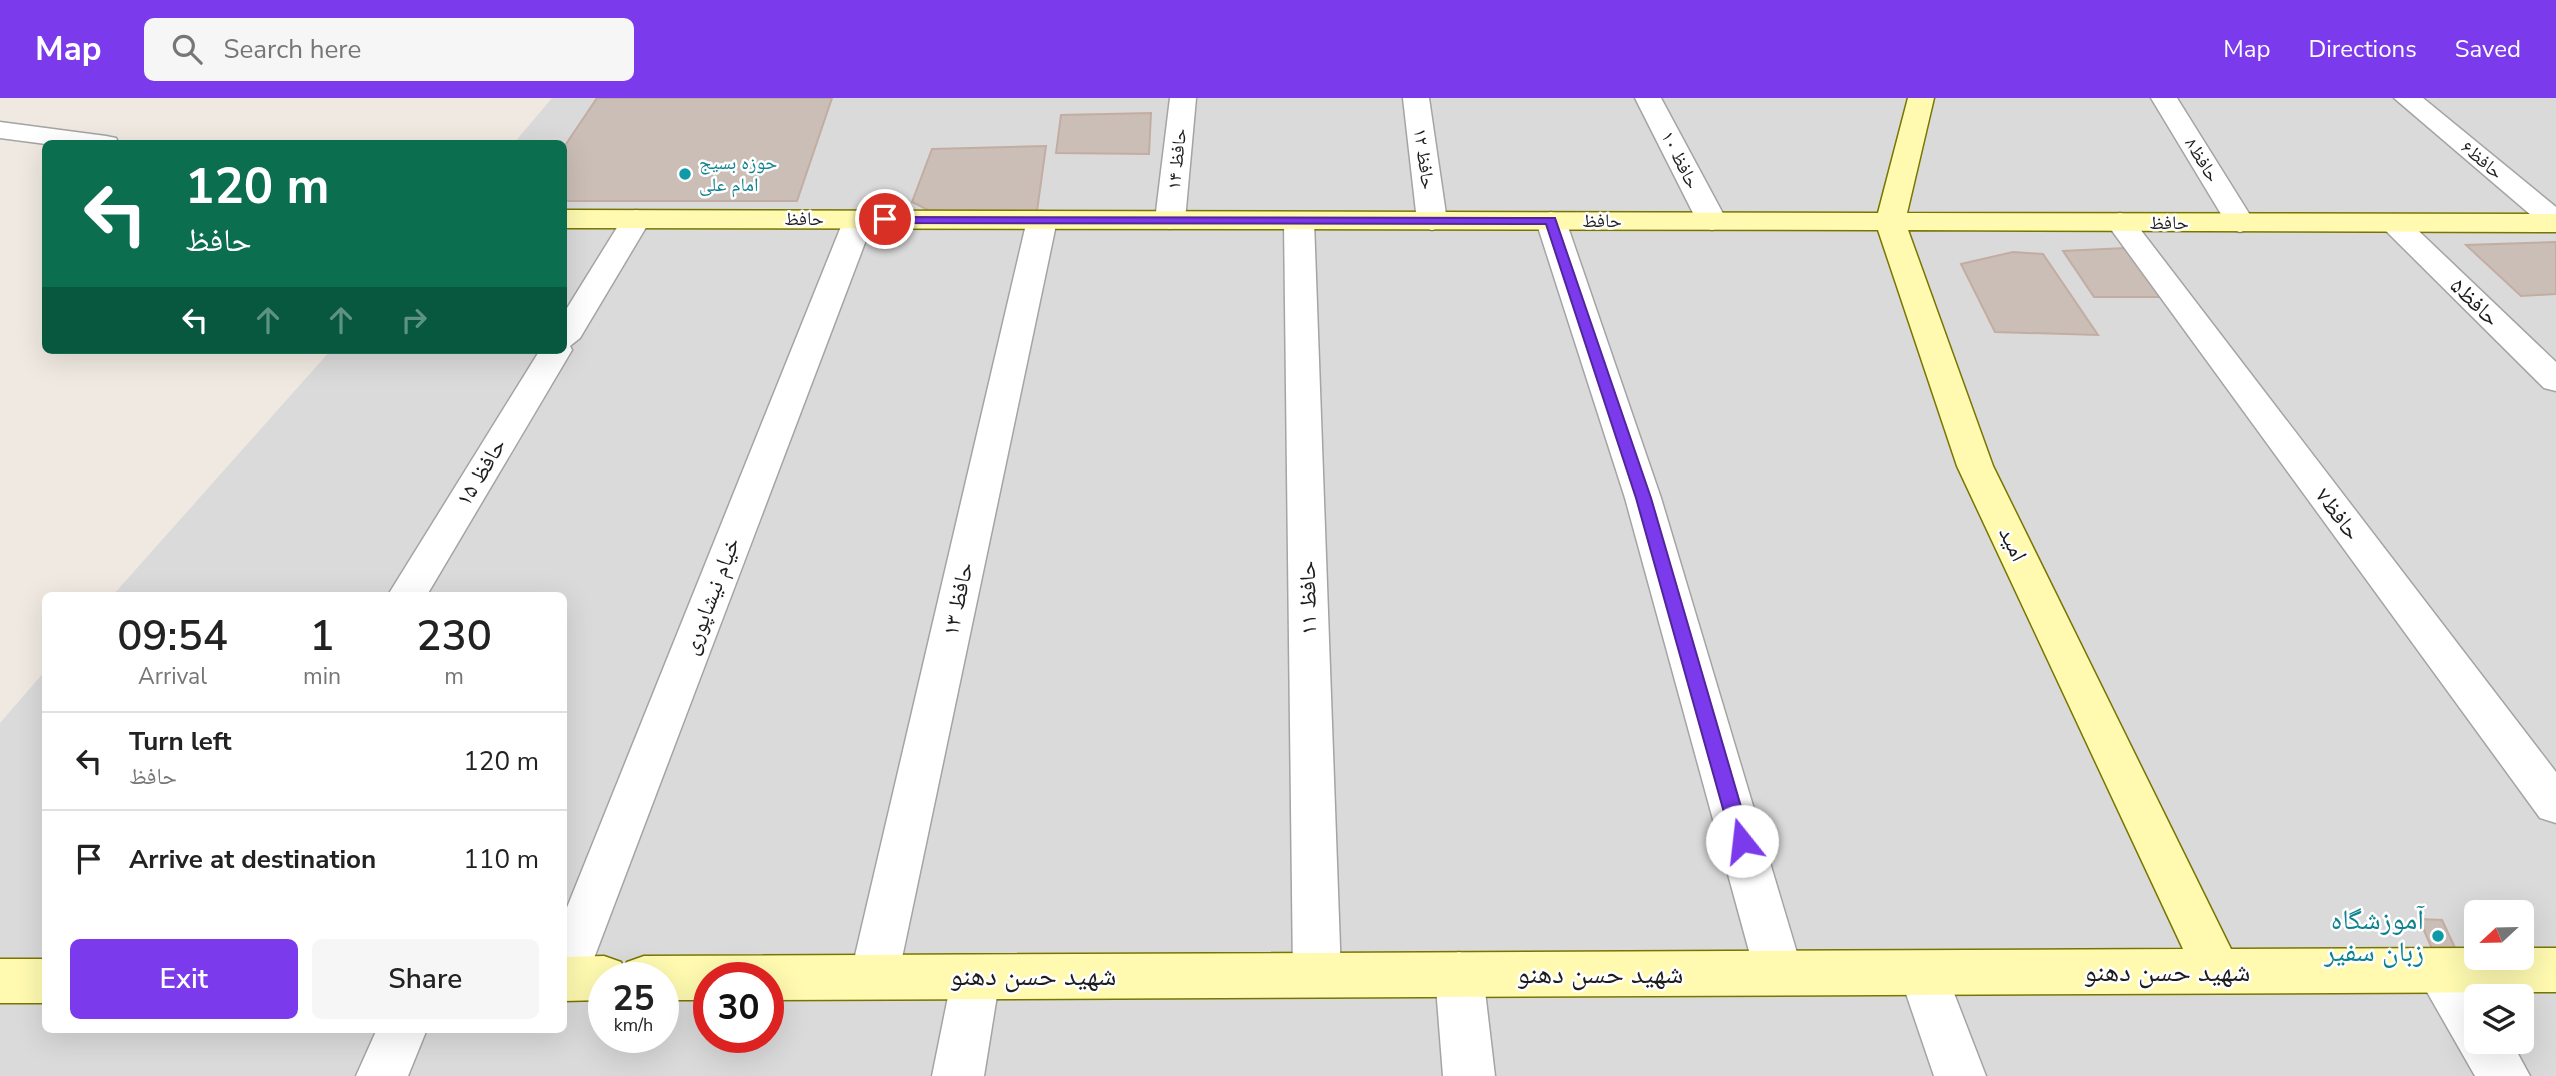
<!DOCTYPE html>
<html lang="en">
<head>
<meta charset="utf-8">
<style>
	:root { --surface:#fff; --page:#f6f6f6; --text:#222; --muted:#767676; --line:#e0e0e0; --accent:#7c3aed }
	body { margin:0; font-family:"Nunito Sans","Noto Naskh Arabic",sans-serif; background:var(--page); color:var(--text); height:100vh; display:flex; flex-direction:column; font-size:26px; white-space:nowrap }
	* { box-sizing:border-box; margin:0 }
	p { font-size:23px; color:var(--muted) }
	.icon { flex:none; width:38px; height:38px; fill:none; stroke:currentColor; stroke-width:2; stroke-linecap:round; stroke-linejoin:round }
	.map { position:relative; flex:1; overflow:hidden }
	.details { position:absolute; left:42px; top:494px; width:525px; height:441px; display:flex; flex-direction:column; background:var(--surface); border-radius:10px; box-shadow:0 7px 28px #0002 }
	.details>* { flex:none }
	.banner { position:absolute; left:42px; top:42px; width:525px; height:214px; border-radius:10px; box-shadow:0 7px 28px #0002; background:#0b6e4f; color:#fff; overflow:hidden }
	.needle { width:46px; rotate:248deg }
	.fabs { position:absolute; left:2464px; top:802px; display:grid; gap:14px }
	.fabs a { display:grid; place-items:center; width:70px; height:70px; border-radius:10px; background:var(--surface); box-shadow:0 7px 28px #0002; font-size:35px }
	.speed { position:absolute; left:588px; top:864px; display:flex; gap:14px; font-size:35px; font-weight:700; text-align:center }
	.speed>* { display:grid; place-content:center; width:91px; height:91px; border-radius:50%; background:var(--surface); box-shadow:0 7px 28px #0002; line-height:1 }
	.speed small { font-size:18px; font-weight:400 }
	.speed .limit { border:10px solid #d22; background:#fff; color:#111 }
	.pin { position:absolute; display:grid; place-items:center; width:60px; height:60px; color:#fff; margin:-30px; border:4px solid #fff; border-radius:50%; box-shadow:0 2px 7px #0007 }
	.me { position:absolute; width:77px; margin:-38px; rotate:344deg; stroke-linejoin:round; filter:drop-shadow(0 0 5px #0008) }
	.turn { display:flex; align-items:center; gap:24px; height:147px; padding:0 28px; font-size:32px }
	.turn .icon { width:91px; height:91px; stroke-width:2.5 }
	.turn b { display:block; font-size:49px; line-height:60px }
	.lanes { display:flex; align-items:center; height:66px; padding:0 28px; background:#0003; justify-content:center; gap:35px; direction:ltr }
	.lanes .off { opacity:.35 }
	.eta { display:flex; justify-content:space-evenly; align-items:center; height:119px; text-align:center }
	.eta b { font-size:42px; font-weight:600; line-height:49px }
	.button { display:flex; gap:14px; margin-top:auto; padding:14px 28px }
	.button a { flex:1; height:80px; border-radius:10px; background:var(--accent); color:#fff; font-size:28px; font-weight:600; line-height:80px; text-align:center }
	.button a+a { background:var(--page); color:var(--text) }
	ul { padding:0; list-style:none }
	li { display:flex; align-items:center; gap:21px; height:98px; padding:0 28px; border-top:2px solid var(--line) }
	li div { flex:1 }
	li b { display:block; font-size:26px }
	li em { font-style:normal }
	header { display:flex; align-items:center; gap:42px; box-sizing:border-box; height:98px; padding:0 35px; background:var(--accent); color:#fff }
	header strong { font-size:33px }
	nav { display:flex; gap:38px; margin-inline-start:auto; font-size:24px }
	.search { width:490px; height:63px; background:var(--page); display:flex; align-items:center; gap:18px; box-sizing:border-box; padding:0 24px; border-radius:10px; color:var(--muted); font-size:26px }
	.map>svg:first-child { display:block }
	.residential { fill:#dbdada; fill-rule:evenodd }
	.building { fill:#cbbeb7; stroke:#c2ada2; stroke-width:2 }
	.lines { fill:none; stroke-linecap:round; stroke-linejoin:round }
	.street-casing { stroke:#a4a4a4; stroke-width:3 }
	.secondary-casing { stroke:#787600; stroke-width:3 }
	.street { fill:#fff; fill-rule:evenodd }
	.secondary { fill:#fffab0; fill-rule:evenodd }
	.route { fill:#7c3aed; stroke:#51269a; stroke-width:2 }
	.culture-dot { fill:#0f9aa8; stroke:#fff; stroke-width:2.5 }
	.labels { text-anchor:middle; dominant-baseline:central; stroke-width:5; stroke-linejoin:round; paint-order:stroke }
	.far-street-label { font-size:19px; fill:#1d1d1d; stroke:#fff }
	.far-culture-label { font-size:19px; fill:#0d838f; stroke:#fff; text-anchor:start }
	.street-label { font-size:23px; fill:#1d1d1d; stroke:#fff }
	.near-culture-label { font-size:28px; fill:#0d838f; stroke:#fff; text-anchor:end }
	.near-street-label { font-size:28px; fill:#1d1d1d; stroke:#fff }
</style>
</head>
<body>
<header>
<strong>Map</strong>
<div class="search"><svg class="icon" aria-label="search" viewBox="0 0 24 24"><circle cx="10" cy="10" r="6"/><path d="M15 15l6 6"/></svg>Search here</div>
<nav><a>Map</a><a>Directions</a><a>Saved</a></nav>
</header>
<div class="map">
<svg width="2556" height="978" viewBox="0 0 2556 978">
	<rect width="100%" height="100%" fill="#efe9e1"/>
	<path class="residential" d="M552,0H2556V978H0V625L45,573L46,931H564V497H113L331,252H564V46L514,45ZM2476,814H2522V859H2476ZM604,880H663V940H604ZM709,880H768V940H709ZM2476,898H2522V943H2476Z"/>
	<path class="building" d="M597,0H832L797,103H564V49Z
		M1151,15L1149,56L1056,55L1061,17Z
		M1046,48L1037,113L938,117L912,104L932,51Z
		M2556,144V196L2521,198L2466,147Z
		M2126,150L2163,199H2094L2063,153Z
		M2013,154L2043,156L2098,237L1995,234L1961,166Z
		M2419,821L2442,822L2457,854L2433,853Z"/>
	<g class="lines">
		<g class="street-casing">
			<path id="street" d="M1170,0H1196L1185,122L1180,128L1170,131L1160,128L1155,122Z
				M1403,0H1429L1447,123L1442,129L1432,132L1422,129L1417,123Z
				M1635,0H1661L1727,123L1722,129L1712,132L1702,129L1697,123Z
				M2151,0H2177L2255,125L2250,131L2240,134L2230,131Z
				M2394,0H2423L2556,109V133L2546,130Z
				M0,24L106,38L116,40L119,46H46L0,40Z
				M636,112L646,115L651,121L580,240L570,248L572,252L427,497H388L540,252H564V215L626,115Z
				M859,112L869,115L874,121L588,876L581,892L564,898V817L844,121L849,115Z
				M1042,113L1052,116L1057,122L898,879L891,895L874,901L857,895L850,879L1027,122L1032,116Z
				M1299,114L1309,117L1314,123L1341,877L1334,893L1317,899L1300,893L1293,877L1284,123L1289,117Z
				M1551,114L1561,117L1566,123L1661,400L1803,875L1796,891L1779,897L1762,891L1755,875L1625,400L1536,123L1541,117Z
				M2120,115L2130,118L2556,674V725L2540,720L2110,130L2105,124L2110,118Z
				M2394,116L2404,119L2556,264V293L2544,290L2384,131L2379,125L2384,119Z
				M2439,851L2456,857L2481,898H2476V943H2511L2530,978H2475L2415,873L2422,857Z
				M1923,853L1940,859L1986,978H1934L1899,875L1906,859Z
				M1459,854L1476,860L1483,876L1495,978H1443L1435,876L1442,860Z
				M976,857L993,863L1000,879L984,978H932L952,879L959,863Z
				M377,931H427L408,978H356Z"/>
		</g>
		<g class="secondary-casing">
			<path id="secondary" d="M1908,0H1934L1907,115L2556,116V134L1908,132L1993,368L2231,851L2476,850V859H2522V850H2556V894L768,902V880H709V902H663V880H604V902L564,903V859L604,858L621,864L624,871L627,864L644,858L2183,851L1957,368L1878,132L564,130V112L1878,115Z
				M0,861H46V905H0Z"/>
		</g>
		<use href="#street" class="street"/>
		<use href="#secondary" class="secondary"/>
	</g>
	<path class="route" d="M881,119L1555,120L1651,400L1751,743L1748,749H1735L1732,743L1636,400L1546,126L885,125L879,121Z"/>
	<g class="culture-dot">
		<circle cx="685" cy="76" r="7"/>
		<circle cx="2438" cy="838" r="7"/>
	</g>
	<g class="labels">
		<g class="far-street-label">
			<text transform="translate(1177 61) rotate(-84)">حافظ ۱۴</text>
			<text transform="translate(1424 61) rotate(82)">حافظ ۱۲</text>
			<text transform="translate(1680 62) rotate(63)">حافظ ۱۰</text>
			<text transform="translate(2202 62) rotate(58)">حافظ۸</text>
			<text transform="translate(2482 62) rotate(40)">حافظ۶</text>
			<text x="804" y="121">حافظ</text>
			<text x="1602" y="123">حافظ</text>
			<text x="2169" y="125">حافظ</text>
		</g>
		<g class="far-culture-label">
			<text x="699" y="65">حوزه بسیج<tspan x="699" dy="22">امام علی</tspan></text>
		</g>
		<g class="street-label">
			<text transform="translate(2475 204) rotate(44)">حافظ۵</text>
			<text transform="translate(481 374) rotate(-59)">حافظ ۱۵</text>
			<text transform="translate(2338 416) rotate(53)">حافظ۷</text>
			<text transform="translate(2013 446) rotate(64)">امید</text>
			<text transform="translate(711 498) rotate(-69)">خیام نیشاپوری</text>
			<text transform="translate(1308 500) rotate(-91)">حافظ ۱۱</text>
			<text transform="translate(958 501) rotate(-78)">حافظ ۱۳</text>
		</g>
		<g class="near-culture-label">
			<text x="2424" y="822">آموزشگاه<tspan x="2424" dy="32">زبان سفیر</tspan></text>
		</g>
		<g class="near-street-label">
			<text x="2167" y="874">شهید حسن دهنو</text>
			<text x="1600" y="876">شهید حسن دهنو</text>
			<text x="1033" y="878">شهید حسن دهنو</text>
		</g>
	</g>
</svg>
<div class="fabs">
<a><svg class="needle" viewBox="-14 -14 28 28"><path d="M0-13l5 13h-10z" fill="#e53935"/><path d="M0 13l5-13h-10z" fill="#767676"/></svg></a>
<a><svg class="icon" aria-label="layers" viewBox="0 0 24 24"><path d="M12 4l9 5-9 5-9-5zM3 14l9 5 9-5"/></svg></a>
</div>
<div class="speed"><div>25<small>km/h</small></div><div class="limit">30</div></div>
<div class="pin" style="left:885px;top:121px;background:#d93025"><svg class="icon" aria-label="arrive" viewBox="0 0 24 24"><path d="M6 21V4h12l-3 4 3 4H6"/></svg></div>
<svg class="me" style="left:1742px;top:743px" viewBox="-20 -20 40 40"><circle r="19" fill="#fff"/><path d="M0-13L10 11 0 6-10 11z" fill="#7c3aed"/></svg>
<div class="banner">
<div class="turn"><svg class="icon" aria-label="left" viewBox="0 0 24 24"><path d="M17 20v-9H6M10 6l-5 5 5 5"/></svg><div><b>120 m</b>حافظ</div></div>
<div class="lanes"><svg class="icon" aria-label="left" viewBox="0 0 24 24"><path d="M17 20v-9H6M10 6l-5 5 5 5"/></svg><svg class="icon off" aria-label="ahead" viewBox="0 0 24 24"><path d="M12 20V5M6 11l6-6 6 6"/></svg><svg class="icon off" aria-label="ahead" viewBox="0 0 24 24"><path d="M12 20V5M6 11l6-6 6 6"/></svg><svg class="icon off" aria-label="right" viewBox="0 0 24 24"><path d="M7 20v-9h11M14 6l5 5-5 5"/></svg></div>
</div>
<section class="details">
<div class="eta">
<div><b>09:54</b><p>Arrival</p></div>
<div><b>1</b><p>min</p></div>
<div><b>230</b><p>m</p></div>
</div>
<ul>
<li><svg class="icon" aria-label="left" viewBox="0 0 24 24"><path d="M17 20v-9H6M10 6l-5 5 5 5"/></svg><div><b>Turn left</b><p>حافظ</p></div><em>120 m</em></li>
<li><svg class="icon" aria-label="arrive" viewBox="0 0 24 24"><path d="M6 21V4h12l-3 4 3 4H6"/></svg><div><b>Arrive at destination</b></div><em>110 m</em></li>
</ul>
<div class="button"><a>Exit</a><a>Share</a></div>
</section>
</div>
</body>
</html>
